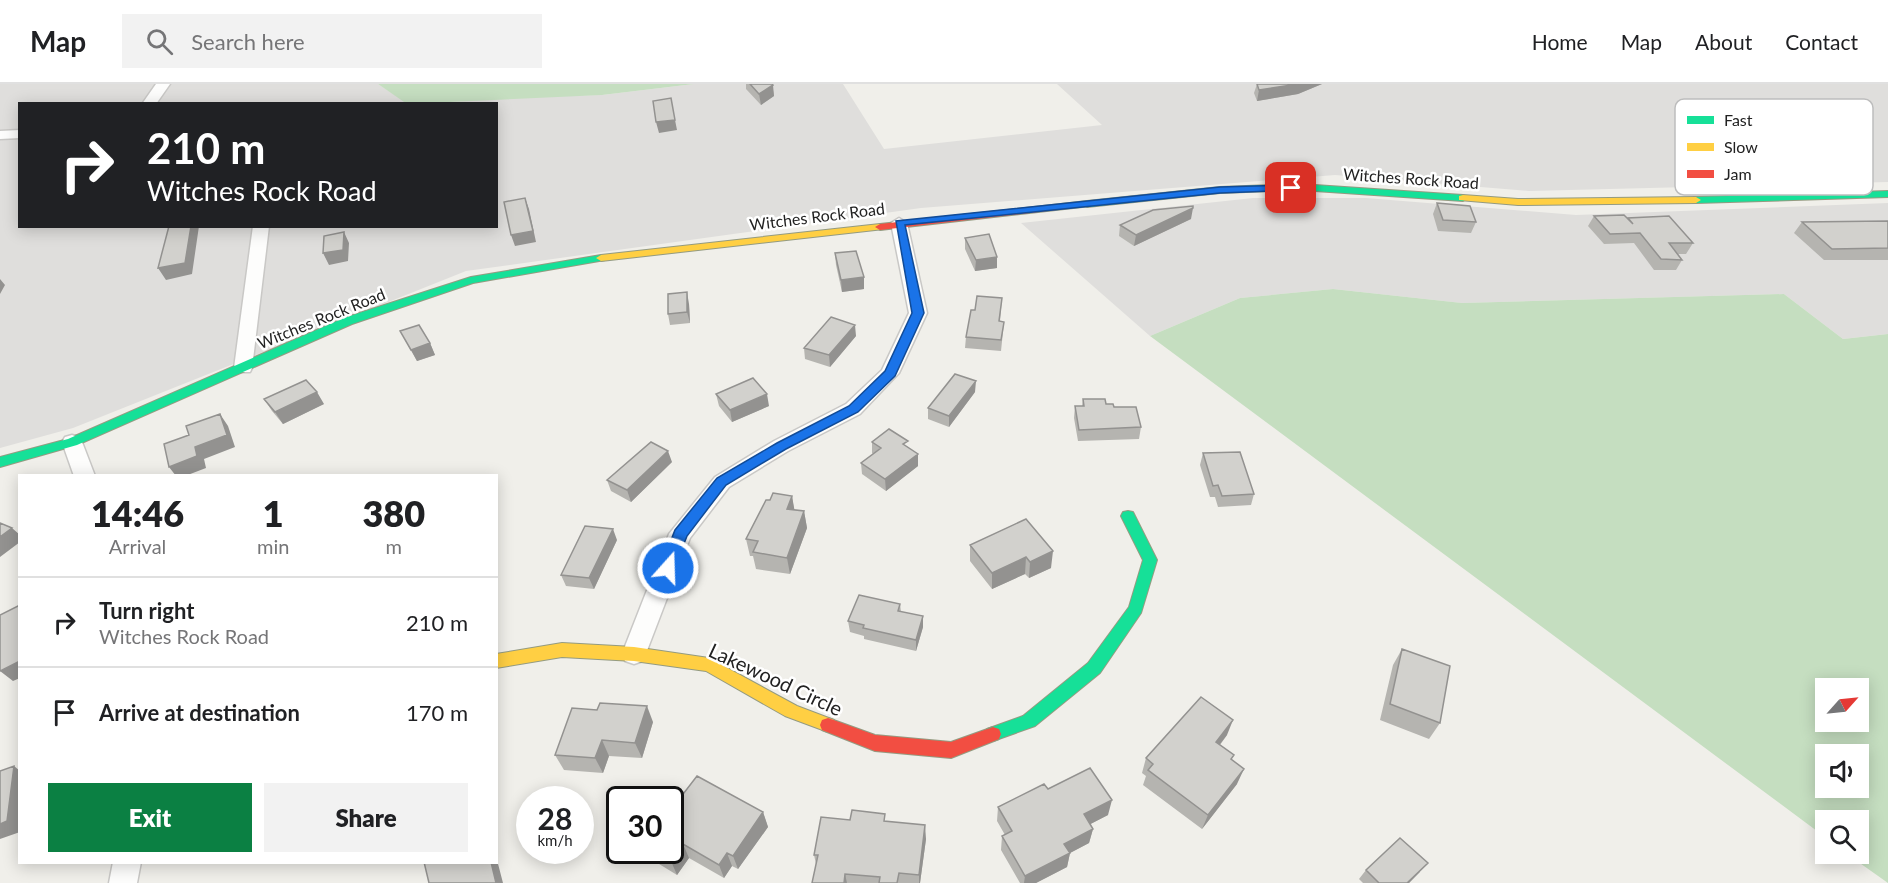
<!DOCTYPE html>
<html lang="en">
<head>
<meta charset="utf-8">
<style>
	:root { --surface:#fff; --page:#f2f2f2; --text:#202124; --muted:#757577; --line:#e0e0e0; --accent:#0b8043 }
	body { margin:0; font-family:Lato,sans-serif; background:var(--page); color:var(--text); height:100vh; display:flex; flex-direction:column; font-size:22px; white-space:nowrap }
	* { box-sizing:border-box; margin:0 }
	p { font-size:20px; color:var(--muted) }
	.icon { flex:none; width:33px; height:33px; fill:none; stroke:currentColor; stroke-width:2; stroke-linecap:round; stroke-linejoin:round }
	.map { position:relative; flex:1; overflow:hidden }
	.drawer { position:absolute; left:18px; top:390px; width:480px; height:390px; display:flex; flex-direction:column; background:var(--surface); border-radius:0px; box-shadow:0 3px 15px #0003 }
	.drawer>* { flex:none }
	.banner { position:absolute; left:18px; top:18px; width:480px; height:126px; border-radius:0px; box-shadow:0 3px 15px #0003; background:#202124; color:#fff; overflow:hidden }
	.needle { width:39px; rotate:63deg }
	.tools { position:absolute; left:1815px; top:594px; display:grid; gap:12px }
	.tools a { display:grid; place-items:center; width:54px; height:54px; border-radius:0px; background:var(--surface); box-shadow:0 3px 15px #0003; font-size:30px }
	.speed { position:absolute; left:516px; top:702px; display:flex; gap:12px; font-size:30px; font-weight:700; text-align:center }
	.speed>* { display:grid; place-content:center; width:78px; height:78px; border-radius:50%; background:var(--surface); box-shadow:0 3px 15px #0003; line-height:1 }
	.speed small { font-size:15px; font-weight:400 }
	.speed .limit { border:3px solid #111; border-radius:9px; background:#fff; color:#111 }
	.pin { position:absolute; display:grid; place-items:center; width:51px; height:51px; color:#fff; margin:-26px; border-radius:12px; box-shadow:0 3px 9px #0006 }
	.me { position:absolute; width:66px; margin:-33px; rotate:20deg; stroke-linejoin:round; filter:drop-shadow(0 0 4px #0008) }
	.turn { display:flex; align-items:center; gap:21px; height:126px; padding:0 30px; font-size:27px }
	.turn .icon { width:78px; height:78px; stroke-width:2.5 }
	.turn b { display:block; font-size:42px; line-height:51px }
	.eta { display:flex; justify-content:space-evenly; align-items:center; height:102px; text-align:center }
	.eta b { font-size:36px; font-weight:800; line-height:42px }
	.button { display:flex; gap:12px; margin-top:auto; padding:12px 30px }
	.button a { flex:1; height:69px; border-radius:0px; background:var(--accent); color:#fff; font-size:24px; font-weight:800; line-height:69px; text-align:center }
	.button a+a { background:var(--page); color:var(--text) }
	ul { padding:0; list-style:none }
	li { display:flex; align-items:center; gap:18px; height:90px; padding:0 30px; border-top:2px solid var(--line) }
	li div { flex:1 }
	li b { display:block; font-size:22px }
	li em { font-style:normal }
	header { display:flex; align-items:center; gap:36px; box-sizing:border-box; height:84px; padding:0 30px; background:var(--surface); border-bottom:2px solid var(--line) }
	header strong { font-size:28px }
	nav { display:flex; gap:33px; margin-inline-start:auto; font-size:21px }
	.search { width:420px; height:54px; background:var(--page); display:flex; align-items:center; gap:15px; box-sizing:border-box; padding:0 21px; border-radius:0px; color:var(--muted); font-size:22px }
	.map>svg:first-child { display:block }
	.residential { fill:#dfdedc }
	.forest { fill:#c5dec0; fill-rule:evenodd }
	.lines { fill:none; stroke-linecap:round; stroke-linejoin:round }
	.street-casing { stroke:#c9c8c6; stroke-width:3 }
	.fast-casing { stroke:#949b81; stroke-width:2 }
	.slow-casing { stroke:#949b81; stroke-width:2 }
	.jam-casing { stroke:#949b81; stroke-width:2 }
	.street { fill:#fdfdfc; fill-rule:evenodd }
	.fast { fill:#16e098; fill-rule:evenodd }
	.slow { fill:#ffcf43; fill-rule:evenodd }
	.jam { fill:#f24e42; fill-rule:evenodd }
	.wall { fill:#b5b4b0 }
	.shaded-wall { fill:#939290 }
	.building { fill:#d2d1cd; stroke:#939290; stroke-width:1.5 }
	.route { fill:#1a73e8; stroke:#114b97; stroke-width:1.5 }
	.labels { text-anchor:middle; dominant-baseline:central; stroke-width:5; stroke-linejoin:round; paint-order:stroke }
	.far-street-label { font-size:16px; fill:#222; stroke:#fff }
	.street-label { font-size:20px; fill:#222; stroke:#fff }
	.key { fill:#fff; stroke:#bdbdbd; stroke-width:1.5 }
	.key-label { font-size:16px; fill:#222 }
</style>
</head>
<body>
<header>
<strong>Map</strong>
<div class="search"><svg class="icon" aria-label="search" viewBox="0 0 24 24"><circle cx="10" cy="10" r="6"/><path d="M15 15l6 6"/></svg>Search here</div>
<nav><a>Home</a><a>Map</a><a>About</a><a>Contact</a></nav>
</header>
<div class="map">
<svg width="1888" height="799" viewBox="0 0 1888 799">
	<rect width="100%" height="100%" fill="#f0efea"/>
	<path class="residential" d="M0,0H378L407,19L20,20V142H496V20L437,19L521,13L602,11L694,0H843L884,65L1102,41L1057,0H1888V98L1529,107L1335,91L921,124L466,187L73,344L0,364Z
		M1253,114H1366L1576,131L1888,119V250L1843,255L1784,210L1462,219L1333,205L1240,214L1150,252L1021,139Z"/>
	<path class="forest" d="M378,0H694L602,11L407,20Z
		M1333,205L1462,219L1784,210L1843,255L1888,250V799L1847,770H1858V736H1826L1825,753L1150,252L1240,214ZM1826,604H1858V638H1826ZM1826,670H1858V704H1826Z"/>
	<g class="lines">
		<g class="street-casing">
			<path id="street" d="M156,0H170L156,20H142Z
				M20,46V54L0,55V47Z
				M899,134L907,139L927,229L899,289L860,330L788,367L729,403L690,454L643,577L634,580L625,577L622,570L669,450L715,393L774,357L846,320L882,286L909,229L891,139Z
				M253,142H269L252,284L250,288H236L234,284Z
				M72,351L79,353L82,358L95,392H74L62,358L65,353Z
				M113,778H141L137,799H109Z"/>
		</g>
		<g class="fast-casing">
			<path id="fast" d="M1300,100L1463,111L1468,114L1463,117L1300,106L1220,109L1087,123L1082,120L1087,117L1220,103Z
				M1888,107V113L1696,119L1691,116L1696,113Z
				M601,171L605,172V176L473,199L352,240L77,361L0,383V373L68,355L344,234L471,193Z
				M1128,427L1133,428L1157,476L1141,529L1100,589L1035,642L993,657L987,655L985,650L987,645L1023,632L1088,579L1129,523L1143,476L1121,432L1123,428Z"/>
		</g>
		<g class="slow-casing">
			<path id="slow" d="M1463,111L1518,115L1696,113L1701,116L1696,119L1518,121L1459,116V112Z
				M880,140L884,141V145L601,177L596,174L601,171Z
				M562,559L634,563L709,574L797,622L834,636L836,641L834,646L828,648L785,632L706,587L634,577L562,573L496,584V570Z"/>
		</g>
		<g class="jam-casing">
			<path id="jam" d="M1087,117L1091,118V122L880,146L875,143L880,140Z
				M828,634L875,651L951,658L993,643L999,645L1001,650L999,655L951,674L875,667L822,646L820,641L822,636Z"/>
		</g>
		<use href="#street" class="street"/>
		<use href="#fast" class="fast"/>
		<use href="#slow" class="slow"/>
		<use href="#jam" class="jam"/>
	</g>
	<path class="wall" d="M746,0H772L774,12L761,21L746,5Z
		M1257,0H1322L1298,10L1257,17L1254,9Z
		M1437,119L1476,138L1471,149L1438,147L1433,130Z
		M1594,132L1628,135L1693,159L1686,170H1678L1682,176L1676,186H1654L1634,159L1604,160L1588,142Z
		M1191,135L1134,162L1119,152L1120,141Z
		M1888,137V176H1824L1794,149L1802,138Z
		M965,154L997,173V184L975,187L965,165Z
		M835,169L864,205L842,208L836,181Z
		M1002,214L1000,237L1004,238L1001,267L965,264L966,253L975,226Z
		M689,220L690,239L670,241L668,230Z
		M400,247L430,259L435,271L417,277Z
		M856,252L830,283L805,275L804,264Z
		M975,308L949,343L928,335V324Z
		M716,310L769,322L732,338L719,322Z
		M264,315L324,320L283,340L272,327Z
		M1083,315L1114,323L1141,343L1139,355L1078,357L1074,334L1075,322H1082Z
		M872,358L908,363L918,382L886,407L862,390L861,379L873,370L872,369Z
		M1203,369L1254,410L1251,421L1218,423L1215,413H1210L1200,381Z
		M672,378L631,418L611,407L607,396Z
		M792,412L794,426L804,427L807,444L790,490L756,485L753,472H750L746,455L770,416Z
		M1026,435L1051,484L1029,494L1025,490L992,505L970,477V461Z
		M617,456L594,505L566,502L561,491Z
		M900,520L901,528L923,543L916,567L864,555V552L850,548L848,537Z
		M1402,565L1440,639L1429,655L1380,636L1393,581Z
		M597,626L653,638L642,674L609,672L603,689L564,686L555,671Z
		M1227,651L1220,661L1232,676L1237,700L1202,745L1143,701L1146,692L1142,689L1146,674Z
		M1048,705L1108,731L1090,740L1093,745L1089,759L1070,769L1067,783L1036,799H1020L1001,766L1002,752L1005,751L997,737L998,723Z
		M670,727L763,728L768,743L738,785L732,782L724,794L689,774L677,791L651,775L647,766H670Z
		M850,736L885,737L926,755L920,799H812L816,780L814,771Z
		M1366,786L1420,788L1409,799H1363L1359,795Z"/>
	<path class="shaded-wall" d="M1298,0H1322L1298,10L1257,17L1259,6Z
		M773,1L774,12L761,21L759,10Z
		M675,36L677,46L659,49L656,38Z
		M525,114L529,125L536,158L515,162L511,151Z
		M1193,124L1191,135L1134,162L1136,151Z
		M191,142H199L192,190L166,196L158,184Z
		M344,148L349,159L348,177L329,181L323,169Z
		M997,173V184L975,187L976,176Z
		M864,193V205L842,208L841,196Z
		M0,195L5,201L0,210Z
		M687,208L689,220L690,239L687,228Z
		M855,241L856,252L830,283L829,271Z
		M430,259L435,271L417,277L411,266Z
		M976,297L975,308L949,343V332Z
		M317,308L324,320L283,340L275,328Z
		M767,310L769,322L732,338L730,326Z
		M220,330L228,342L235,363L204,375L206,384L185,392H176L169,383L195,363Z
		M668,367L672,378L631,418L627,406Z
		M918,370V382L886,407L885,395Z
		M792,412L795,429L787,425Z
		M804,427L807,444L790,490L787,474Z
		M12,444L20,451V458L0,473V453Z
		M613,445L617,456L594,505L589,494Z
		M1053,467L1051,484L1029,494L1030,478Z
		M1026,473L1025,490L992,505V489Z
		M923,532V543L916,567V556Z
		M20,577V594L13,597L0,587Z
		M647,622L653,638L642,674L635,659Z
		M1233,636L1227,651L1210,673L1216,658Z
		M602,656L609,672L603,689L595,674Z
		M14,682L20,687V748L0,755V740Z
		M1244,685L1237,700L1202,745L1208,731Z
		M1112,716L1108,731L1081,745L1084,730Z
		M763,728L768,743L738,785L733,772Z
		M925,741L926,755L920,799H919V791Z
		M1093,745L1089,759L1070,769L1067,783L1036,799H1024L1025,792L1064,760Z
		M683,760L689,774L677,791L671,777Z
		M727,769L732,782L724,794L719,781Z
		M496,772L503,799H496L491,778H496Z
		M1428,779L1409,799H1407Z
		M845,790L847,799H844Z"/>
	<path class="building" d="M750,0H772L773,1L759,10Z
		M1257,0H1298L1259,6Z
		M671,14L675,36L656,38L653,17Z
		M525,114L533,147L511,151L504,118Z
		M1437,119L1470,122L1476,138L1443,136Z
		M1193,122V124L1136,151L1120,141L1153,126Z
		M1624,131L1633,140L1628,134L1669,132L1693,159H1669L1682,176L1661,175L1640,149L1610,150L1594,132Z
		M1888,137V164L1832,165L1802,138Z
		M169,142H191L185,179L158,184Z
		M344,148L343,166L323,169L324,152Z
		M989,150L997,173L976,176L965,154Z
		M856,167L864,193L841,196L835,169Z
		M687,208V228L668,230V210Z
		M977,212L1002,214L999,237L1004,238L1001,256L966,253L971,226H975Z
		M831,233L855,241L829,271L804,264Z
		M419,241L430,259L411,266L400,247Z
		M955,290L976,297L949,332L928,324Z
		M753,294L767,310L730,326L716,310Z
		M306,296L317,308L275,328L264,315Z
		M1083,315H1105L1106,320H1113L1114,323H1136L1141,343L1079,346L1075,322H1084Z
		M220,330L227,351L195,363L197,372L169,383L164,360L189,351L186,342Z
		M889,345L908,357L903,360L918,370L885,395L861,379L881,364L872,358Z
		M651,358L668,367L627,406L607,396Z
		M1240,368L1254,410L1222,412L1218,401L1213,402L1203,369Z
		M773,409L792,412L787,425L804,427L787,474L753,468L758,457L746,455L766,416H770Z
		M1026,435L1053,467L1030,478L1026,473L992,489L970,461Z
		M0,439L12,444L0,453Z
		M585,442L613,445L589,494L561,491Z
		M859,511L900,520L898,527L923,532L916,556L863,544L864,541L848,537Z
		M20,521V577L0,587V531Z
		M1402,565L1450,582L1440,639L1390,620Z
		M1201,613L1233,636L1216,658L1234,671L1231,675L1244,685L1208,731L1148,686L1153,680L1146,674Z
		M600,619L647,622L635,659L602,656L595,674L555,671L572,624L597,626Z
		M14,682L7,737L0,740V687Z
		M1090,684L1112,716L1084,730L1093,745L1064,760L1070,769L1025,792L1002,752L1012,747L998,723L1044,700L1048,705Z
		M697,692L763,728L733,772L727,769L719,781L683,760L671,777L653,766H670V727Z
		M852,726L885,730L884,737L925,741L919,791L899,789L897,799H879L880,793L845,790L844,799H812L818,771H814L821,733L850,736Z
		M1400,754L1428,779L1407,799H1379L1366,786Z
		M424,778H491L496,799H429Z"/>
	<path class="route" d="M1291,101L1296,104L1295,106L1220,109L905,141L924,229L895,292L858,328L786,365L726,401L687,452L673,488H663L660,484L675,446L717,394L777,359L849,322L885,287L912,229L896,137L1220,103Z"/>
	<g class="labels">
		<g class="far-street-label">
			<text transform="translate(1411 94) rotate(4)">Witches Rock Road</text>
			<text transform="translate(817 132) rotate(-7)">Witches Rock Road</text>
			<text transform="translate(321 234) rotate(-22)">Witches Rock Road</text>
		</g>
		<g class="street-label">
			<text transform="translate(776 595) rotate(25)">Lakewood Circle</text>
		</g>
	</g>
	<rect x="1675" y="15" width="198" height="96" rx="9" class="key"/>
	<rect x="1687" y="32" width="27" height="8" fill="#16e098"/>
	<rect x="1687" y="59" width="27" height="8" fill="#ffcf43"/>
	<rect x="1687" y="86" width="27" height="8" fill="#f24e42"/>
	<g class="key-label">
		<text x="1724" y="42">Fast</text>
		<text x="1724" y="69">Slow</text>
		<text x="1724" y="96">Jam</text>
	</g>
</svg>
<div class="tools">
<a><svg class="needle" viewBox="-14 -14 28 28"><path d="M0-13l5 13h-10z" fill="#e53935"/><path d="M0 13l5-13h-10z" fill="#757577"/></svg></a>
<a><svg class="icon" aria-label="sound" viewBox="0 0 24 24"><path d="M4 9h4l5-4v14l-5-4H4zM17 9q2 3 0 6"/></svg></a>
<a><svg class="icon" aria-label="search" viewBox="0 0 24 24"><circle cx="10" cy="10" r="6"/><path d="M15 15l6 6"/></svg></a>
</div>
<div class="speed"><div>28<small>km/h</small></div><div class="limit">30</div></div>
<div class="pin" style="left:1291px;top:104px;background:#d93025"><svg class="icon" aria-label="arrive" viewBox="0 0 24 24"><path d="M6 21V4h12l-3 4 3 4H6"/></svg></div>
<svg class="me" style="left:668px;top:484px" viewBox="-20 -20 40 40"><circle r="17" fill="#1a73e8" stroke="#fff" stroke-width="3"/><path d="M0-11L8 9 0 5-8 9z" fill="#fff"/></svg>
<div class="banner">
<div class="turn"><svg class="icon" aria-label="right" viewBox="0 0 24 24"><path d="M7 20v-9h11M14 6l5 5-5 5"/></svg><div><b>210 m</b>Witches Rock Road</div></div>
</div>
<section class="drawer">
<div class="eta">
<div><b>14:46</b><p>Arrival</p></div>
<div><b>1</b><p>min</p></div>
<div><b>380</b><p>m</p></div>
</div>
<ul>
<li><svg class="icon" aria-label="right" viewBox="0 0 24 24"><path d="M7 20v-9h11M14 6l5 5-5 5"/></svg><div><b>Turn right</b><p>Witches Rock Road</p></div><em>210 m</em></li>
<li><svg class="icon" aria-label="arrive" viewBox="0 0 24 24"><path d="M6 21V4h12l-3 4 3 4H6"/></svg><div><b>Arrive at destination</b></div><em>170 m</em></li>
</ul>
<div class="button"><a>Exit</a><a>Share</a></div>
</section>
</div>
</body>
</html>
